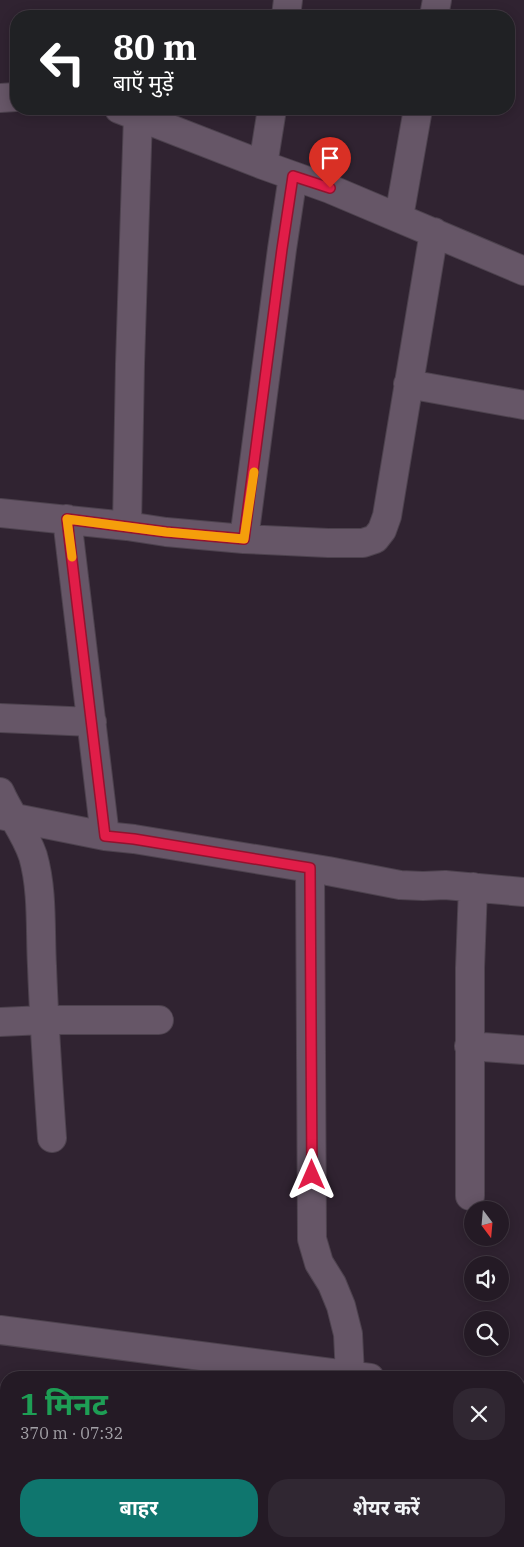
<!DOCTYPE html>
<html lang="hi">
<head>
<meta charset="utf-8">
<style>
	:root { --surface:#241a25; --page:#302732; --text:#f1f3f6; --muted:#a3a1a7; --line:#413842; --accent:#0f766e }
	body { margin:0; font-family:"IBM Plex Serif","Noto Sans Devanagari",serif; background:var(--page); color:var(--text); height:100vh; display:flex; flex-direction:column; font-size:19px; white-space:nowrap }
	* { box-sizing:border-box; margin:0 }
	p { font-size:16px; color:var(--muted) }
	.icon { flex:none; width:28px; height:28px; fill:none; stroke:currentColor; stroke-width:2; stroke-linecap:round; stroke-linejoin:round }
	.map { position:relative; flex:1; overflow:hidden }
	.side { position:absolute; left:0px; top:1371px; width:525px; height:176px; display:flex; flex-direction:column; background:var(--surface); border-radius:20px 20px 0 0; box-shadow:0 2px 12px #0003,0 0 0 1px var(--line) }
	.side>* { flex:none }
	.top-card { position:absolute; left:10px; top:10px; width:505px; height:105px; border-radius:20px; box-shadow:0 2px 12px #0003,0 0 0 1px var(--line); background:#202124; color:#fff; overflow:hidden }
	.needle { width:32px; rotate:164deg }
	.tools { position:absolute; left:464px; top:1201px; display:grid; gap:10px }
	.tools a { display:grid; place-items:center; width:45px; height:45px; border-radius:50%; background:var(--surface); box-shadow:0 2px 12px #0003,0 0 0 1px var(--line); font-size:25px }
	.pin { position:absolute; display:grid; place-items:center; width:42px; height:42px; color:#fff; margin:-51px -21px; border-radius:50% 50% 50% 0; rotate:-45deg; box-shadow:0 0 5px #0007 }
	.pin .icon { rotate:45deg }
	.me { position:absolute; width:55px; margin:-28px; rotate:0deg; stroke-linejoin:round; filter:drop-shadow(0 0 4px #0008) }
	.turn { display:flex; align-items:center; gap:18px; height:105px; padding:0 20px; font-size:22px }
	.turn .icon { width:65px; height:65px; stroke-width:2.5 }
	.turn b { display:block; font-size:35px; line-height:42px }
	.round { display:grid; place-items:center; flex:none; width:52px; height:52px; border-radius:20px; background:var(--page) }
	.summary { display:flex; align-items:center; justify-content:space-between; height:85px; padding:0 20px }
	h1 { font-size:30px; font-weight:700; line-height:38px; color:#1e9e55 }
	.primary-button { display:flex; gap:10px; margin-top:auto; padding:10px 20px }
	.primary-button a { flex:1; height:58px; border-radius:20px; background:var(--accent); color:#fff; font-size:20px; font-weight:700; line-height:58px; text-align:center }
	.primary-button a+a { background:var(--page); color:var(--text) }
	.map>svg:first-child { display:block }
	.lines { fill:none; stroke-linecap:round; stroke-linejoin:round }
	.minor-casing { stroke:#4d424e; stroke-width:30 }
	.trunk-casing { stroke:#4d424e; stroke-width:30 }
	.minor { stroke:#665667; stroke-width:28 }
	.trunk { stroke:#947ecf; stroke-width:28 }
	.route-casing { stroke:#92132f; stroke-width:12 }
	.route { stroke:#e11d48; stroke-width:9 }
	.slow { stroke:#f59e0b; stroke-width:9 }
</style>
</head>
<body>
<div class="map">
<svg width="524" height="1547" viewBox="0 0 524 1547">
	<rect width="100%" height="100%" fill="#302331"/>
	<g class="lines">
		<g class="minor-casing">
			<path id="minor" d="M286,16L288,0
				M434,16L437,0
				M0,98L16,97
				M119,109L263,165L330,189L524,271
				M263,165L272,109
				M399,217L418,109
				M408,384L524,405
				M0,513L127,526L166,532L244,539L328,543H363L375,539L382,530L387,516L434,232
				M67,519L105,836
				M127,526L130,364L138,116
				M244,539L282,249L293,176
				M0,718L92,722
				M0,792C10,815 25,832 33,856C43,891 40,931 42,966C44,1024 48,1081 52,1138
				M0,815L105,836L134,839L328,871L400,885L423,886L445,885L524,892
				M310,868L312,1239L319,1263L332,1284L341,1306L348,1334L350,1375
				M0,1022L44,1020H159
				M469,1046L524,1050
				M470,1196V968L473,887
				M0,1330L370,1378
				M519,1395L524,1396
				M0,1544L61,1547"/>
		</g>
		<g class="trunk-casing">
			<path id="trunk" d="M0,1418L6,1419
				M519,1462L524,1463
				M0,1469L6,1470
				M519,1515L524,1516"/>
		</g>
		<use href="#minor" class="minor"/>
		<use href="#trunk" class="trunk"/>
	</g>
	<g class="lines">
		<g class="route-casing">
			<path id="route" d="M312,1175L310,868L134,839L105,836L67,519L166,532L244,539L282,249L293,176L330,188"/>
		</g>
		<use href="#route" class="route"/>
		<path class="slow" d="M72,557L67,519L166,532L244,539L254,472"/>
	</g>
</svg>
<div class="tools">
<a><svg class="needle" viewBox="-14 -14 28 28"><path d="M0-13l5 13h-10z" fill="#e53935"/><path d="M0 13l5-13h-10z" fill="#a3a1a7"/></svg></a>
<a><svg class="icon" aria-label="sound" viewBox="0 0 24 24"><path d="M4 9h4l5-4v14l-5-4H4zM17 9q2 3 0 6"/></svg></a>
<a><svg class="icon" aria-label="search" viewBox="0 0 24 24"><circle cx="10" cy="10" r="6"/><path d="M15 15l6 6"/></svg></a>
</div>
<div class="pin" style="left:330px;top:188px;background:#d93025"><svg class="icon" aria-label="arrive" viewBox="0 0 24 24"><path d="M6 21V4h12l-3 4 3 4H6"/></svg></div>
<svg class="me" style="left:312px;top:1175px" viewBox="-20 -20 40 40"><path d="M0-17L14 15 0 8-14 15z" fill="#e11d48" stroke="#fff" stroke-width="4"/></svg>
<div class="top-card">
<div class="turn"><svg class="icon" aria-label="left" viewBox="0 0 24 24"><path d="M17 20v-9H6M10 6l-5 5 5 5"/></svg><div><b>80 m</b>बाएँ मुड़ें</div></div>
</div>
<section class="side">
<div class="summary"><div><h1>1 मिनट</h1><p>370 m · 07:32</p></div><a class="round"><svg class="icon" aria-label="close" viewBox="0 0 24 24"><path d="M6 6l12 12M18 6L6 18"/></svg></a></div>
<div class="primary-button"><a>बाहर</a><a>शेयर करें</a></div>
</section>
</div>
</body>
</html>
